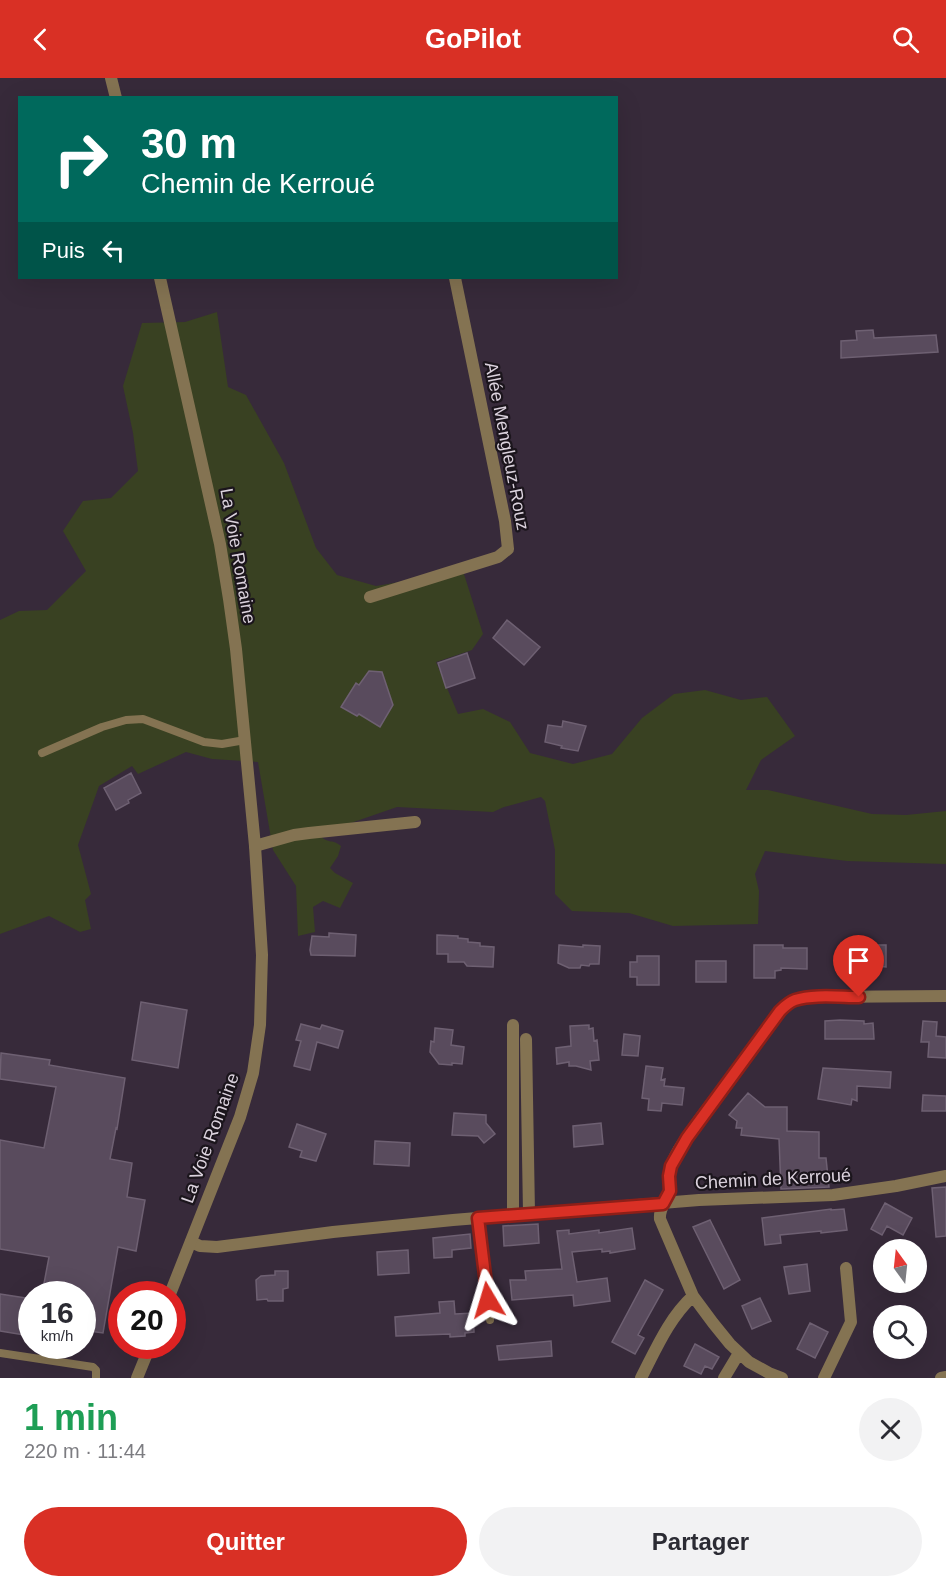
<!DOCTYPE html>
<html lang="fr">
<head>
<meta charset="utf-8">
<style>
	:root { --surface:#fff; --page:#f2f2f3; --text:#2b2b33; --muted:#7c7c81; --accent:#d93025 }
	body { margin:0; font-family:Helvetica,sans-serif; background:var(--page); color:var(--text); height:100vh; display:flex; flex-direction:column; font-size:22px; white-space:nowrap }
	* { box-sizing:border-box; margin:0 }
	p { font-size:20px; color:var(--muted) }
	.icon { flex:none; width:33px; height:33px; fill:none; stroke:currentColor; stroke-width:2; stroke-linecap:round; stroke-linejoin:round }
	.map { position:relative; height:1300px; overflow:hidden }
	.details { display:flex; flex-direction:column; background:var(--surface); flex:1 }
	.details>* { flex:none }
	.top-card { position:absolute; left:18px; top:18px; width:600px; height:183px; border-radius:0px; box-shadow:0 6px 24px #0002; background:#00695c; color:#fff; overflow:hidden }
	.needle { width:39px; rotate:345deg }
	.buttons { position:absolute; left:873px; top:1161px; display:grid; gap:12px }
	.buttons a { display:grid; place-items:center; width:54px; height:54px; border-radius:50%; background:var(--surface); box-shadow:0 6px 24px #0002; font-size:30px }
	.speed { position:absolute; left:18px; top:1203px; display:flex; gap:12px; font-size:30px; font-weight:700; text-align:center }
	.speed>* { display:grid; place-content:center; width:78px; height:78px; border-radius:50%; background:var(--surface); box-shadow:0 6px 24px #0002; line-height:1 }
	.speed small { font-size:15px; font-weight:400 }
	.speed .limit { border:9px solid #d22; background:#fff; color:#111 }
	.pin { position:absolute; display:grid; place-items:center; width:51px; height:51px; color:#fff; margin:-62px -26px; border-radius:50% 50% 50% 0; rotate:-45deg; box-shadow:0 0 6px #0007 }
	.pin .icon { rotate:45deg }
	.me { position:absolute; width:66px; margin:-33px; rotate:353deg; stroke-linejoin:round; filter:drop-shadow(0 0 4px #0008) }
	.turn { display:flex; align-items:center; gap:21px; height:126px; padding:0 24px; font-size:27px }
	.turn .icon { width:78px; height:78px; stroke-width:2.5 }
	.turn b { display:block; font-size:42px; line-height:51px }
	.then { display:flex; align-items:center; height:57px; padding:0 24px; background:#0003; gap:12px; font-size:22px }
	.round { display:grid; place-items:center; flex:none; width:63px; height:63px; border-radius:32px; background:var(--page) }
	.headline { display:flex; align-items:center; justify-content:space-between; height:102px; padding:0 24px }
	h1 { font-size:36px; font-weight:700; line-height:45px; color:#1e9e55 }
	.cta { display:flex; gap:12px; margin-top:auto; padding:12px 24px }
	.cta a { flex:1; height:69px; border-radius:36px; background:var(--accent); color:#fff; font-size:24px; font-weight:700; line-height:69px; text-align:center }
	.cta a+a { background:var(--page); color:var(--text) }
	header { display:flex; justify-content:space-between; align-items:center; height:78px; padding:0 24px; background:var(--accent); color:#fff; font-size:27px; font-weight:700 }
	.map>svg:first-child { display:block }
	.green { fill:#394122 }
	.building { fill:#594b5d; stroke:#6e6072; stroke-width:1.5 }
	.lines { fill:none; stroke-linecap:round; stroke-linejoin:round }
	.service { stroke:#847352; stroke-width:8 }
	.minor { stroke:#847352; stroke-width:12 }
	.tertiary { stroke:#847352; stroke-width:12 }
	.route-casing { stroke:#8d1f18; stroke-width:15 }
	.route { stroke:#d93025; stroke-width:10 }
	.labels { text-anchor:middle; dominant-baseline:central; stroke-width:4.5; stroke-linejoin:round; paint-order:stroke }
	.street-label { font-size:18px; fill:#dbd2dd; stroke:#1b151c }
</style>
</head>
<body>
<header><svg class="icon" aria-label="back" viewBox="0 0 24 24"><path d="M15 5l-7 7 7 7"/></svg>GoPilot<svg class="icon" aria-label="search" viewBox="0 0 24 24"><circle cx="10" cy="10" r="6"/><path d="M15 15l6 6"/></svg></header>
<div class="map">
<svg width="946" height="1300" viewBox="0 0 946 1300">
	<rect width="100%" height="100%" fill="#372a3a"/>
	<path class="green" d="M217,234L228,309L246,317L284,385L316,470L337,497L376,508L463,493L483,556L472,572L436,584L458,636L483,631L510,644L530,675L573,686L612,676L642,640L674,616L705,612L741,622L767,619L795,658L761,682L746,712H768L872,736L906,737L946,733V786L847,783L765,773L755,796L759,813L758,846L673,848L629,835L572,833L555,816V772L545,723L541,719L504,729L493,734L397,729L348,746L320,758C329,766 333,761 341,768L338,778L330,790L335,795L353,805L340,830L323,823L313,829L315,854L298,858L296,808L273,772L258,684L212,681L186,674L138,696L132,688L99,708L78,767L91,816L85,822L91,851L80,854L49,838L0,856V542L19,533L47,532L86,493L63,453L83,423L111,420L138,393L133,355L123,308L142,245L185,244Z"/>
	<path class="building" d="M873,252L874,260L936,257L938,274L841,280V263L857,262L856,253Z
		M507,542L540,569L524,587L493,560Z
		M467,575L475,600L446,610L438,585Z
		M369,593L382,594L393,627L380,649L359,636L357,638L341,629L356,605L359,607Z
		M563,643L586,648L578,673L561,670L562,668L545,664L548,647L562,649Z
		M131,695L141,715L128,722L129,725L116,732L104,710Z
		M329,855L356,857L355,878L311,877L310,872L312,858L329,859Z
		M437,857L458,858V860L468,861V864L480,865V868L494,869L493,889L467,888L464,884H448V876H437Z
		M849,864H870V867H886V889L876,888L871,894H863L855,886H851L845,879V873L848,869Z
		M559,867L583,869V867L600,868L599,886H590L589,888L581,887L580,890H569L558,885Z
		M754,867H783V870H807V891L781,890V892L775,893V900H754Z
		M637,878H659V907H637V899H630V884H637Z
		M696,883H726V904H696Z
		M141,924L187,932L178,990L132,982Z
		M840,942L864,943V946L873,945L874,961H825V943Z
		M923,943L937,944L936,958L946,959V980L928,979L929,964H921Z
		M301,946L320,951L322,947L343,953L338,970L317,964L310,992L294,988L301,963L296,962Z
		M589,947V951L593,950L594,963L597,962L599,982L590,983L591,992L576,988H569V984L557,986L556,970L571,968L570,948Z
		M435,950L453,952L451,967L464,969L462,986L452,985V987L439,986L430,974L431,963L434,964Z
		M624,956L640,958L638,978L622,977Z
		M1,975L50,982L49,987L125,1000L117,1051L116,1050L110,1081L132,1085L127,1119L145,1122L136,1173L118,1169L103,1255L82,1252V1216H42L49,1179L0,1171V1062L44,1070L56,1009L0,1001Z
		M646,988L663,990L661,1002L665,1001L664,1008L684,1010L682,1027L662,1025L661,1033L648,1032L649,1021L642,1020Z
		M823,990L891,994L890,1010L857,1008V1023L852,1021L851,1027L818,1021Z
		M748,1015L765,1029H787V1053L819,1054V1080H826L829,1109L781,1111L779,1061L741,1057L742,1050H736L737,1043L729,1037Z
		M923,1017L946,1018V1033H922Z
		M454,1035L486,1037V1045L495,1056L484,1065L478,1058L452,1057Z
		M601,1045L603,1066L574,1069L573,1048Z
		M297,1046L326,1056L316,1083L300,1079L302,1073L289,1069Z
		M375,1063L410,1065L409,1088L374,1086Z
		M946,1109V1158L936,1159L932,1110Z
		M885,1125L912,1140L903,1157L887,1148L882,1157L871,1151Z
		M831,1131V1132L844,1131L847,1152L821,1155V1153L780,1157L781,1165L765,1167L762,1140Z
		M710,1142L740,1202L724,1211L693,1149Z
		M538,1146L539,1165L504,1168L503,1148Z
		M632,1150L635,1171L610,1175V1173L602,1174V1171L572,1174L577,1204L607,1200L610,1223L574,1228L573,1217L512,1222L510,1202H526L525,1193L562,1191L557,1153L569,1152V1156L599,1152V1155Z
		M470,1156L471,1170L452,1172V1179L434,1180L433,1160Z
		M408,1172L409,1195L378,1197L377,1174Z
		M807,1186L810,1213L789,1216L784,1189Z
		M275,1193H288V1210L283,1211V1223H268L267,1221L257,1222L256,1202L261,1198L275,1197Z
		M645,1202L663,1212L638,1257L644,1260L635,1276L612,1264Z
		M0,1216L32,1221V1250L30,1258L0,1253Z
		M760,1220L771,1243L752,1251L742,1228Z
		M454,1223L455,1236L473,1235L474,1254L465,1255V1258L450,1259V1256L396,1258L395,1239L440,1235L439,1224Z
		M810,1245L828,1254L815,1280L797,1271Z
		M551,1263L552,1278L499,1282L497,1268Z
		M695,1266L719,1279L712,1291L705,1288L701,1296L684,1288Z"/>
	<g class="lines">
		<path class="service" d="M42,675L102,649L126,642L143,641L204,664L222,666L245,662
			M478,1140L490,1242
			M0,1275L93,1289L96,1292V1300"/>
		<path class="minor" d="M370,519L498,479L508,471L505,443L455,200
			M255,768L294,757L309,755L415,744
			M526,961L529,1135
			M513,1137V947
			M191,1164L200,1168L217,1169L333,1154L453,1142L699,1122L833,1117L896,1108L946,1098
			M641,1300C656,1271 669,1240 693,1218
			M724,1300L739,1275
			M782,1300L769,1295L749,1284L730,1266L713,1245L693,1218L660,1141C659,1130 666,1125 669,1115C672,1107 668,1100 670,1092C674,1075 688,1058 698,1043L780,933C791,921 799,920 815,919L946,918
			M824,1300L851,1244L846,1190
			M941,1300L946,1299"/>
		<path class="tertiary" d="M111,0L116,20
			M160,200L220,466L229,521L236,571L255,768L262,877L260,947L253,995L240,1039L170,1216
			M137,1300L150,1268"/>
	</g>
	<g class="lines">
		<g class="route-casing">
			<path id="route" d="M488,1222L478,1140L663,1126L670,1113L669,1098L671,1088L687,1060L780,933C785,928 789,924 795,922C813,916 840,919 859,919"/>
		</g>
		<use href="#route" class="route"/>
	</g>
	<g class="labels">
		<g class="street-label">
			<text transform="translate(507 368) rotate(79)">Allée Mengleuz-Rouz</text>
			<text transform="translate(238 478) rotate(80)">La Voie Romaine</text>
			<text transform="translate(210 1060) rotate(-70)">La Voie Romaine</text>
			<text transform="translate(773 1101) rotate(-3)">Chemin de Kerroué</text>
		</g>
	</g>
</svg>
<div class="buttons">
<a><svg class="needle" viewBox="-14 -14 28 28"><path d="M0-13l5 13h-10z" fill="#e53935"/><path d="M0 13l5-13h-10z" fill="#7c7c81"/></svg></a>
<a><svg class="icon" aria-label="search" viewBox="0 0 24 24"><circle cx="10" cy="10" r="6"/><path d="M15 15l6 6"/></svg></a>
</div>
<div class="speed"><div>16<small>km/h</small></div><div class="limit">20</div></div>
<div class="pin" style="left:859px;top:919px;background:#d93025"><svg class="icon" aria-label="arrive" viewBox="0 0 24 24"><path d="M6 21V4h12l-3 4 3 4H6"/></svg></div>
<svg class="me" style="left:488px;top:1222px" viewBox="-20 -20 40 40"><path d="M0-17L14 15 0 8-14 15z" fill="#d93025" stroke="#fff" stroke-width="4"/></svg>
<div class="top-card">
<div class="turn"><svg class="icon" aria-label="right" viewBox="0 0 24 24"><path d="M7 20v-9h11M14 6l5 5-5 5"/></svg><div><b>30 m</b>Chemin de Kerroué</div></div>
<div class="then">Puis<svg class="icon" aria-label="left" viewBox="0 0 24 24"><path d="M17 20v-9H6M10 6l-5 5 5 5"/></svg></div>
</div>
</div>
<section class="details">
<div class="headline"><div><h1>1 min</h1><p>220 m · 11:44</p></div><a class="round"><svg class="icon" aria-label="close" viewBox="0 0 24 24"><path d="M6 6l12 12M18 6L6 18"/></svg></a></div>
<div class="cta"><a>Quitter</a><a>Partager</a></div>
</section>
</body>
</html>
